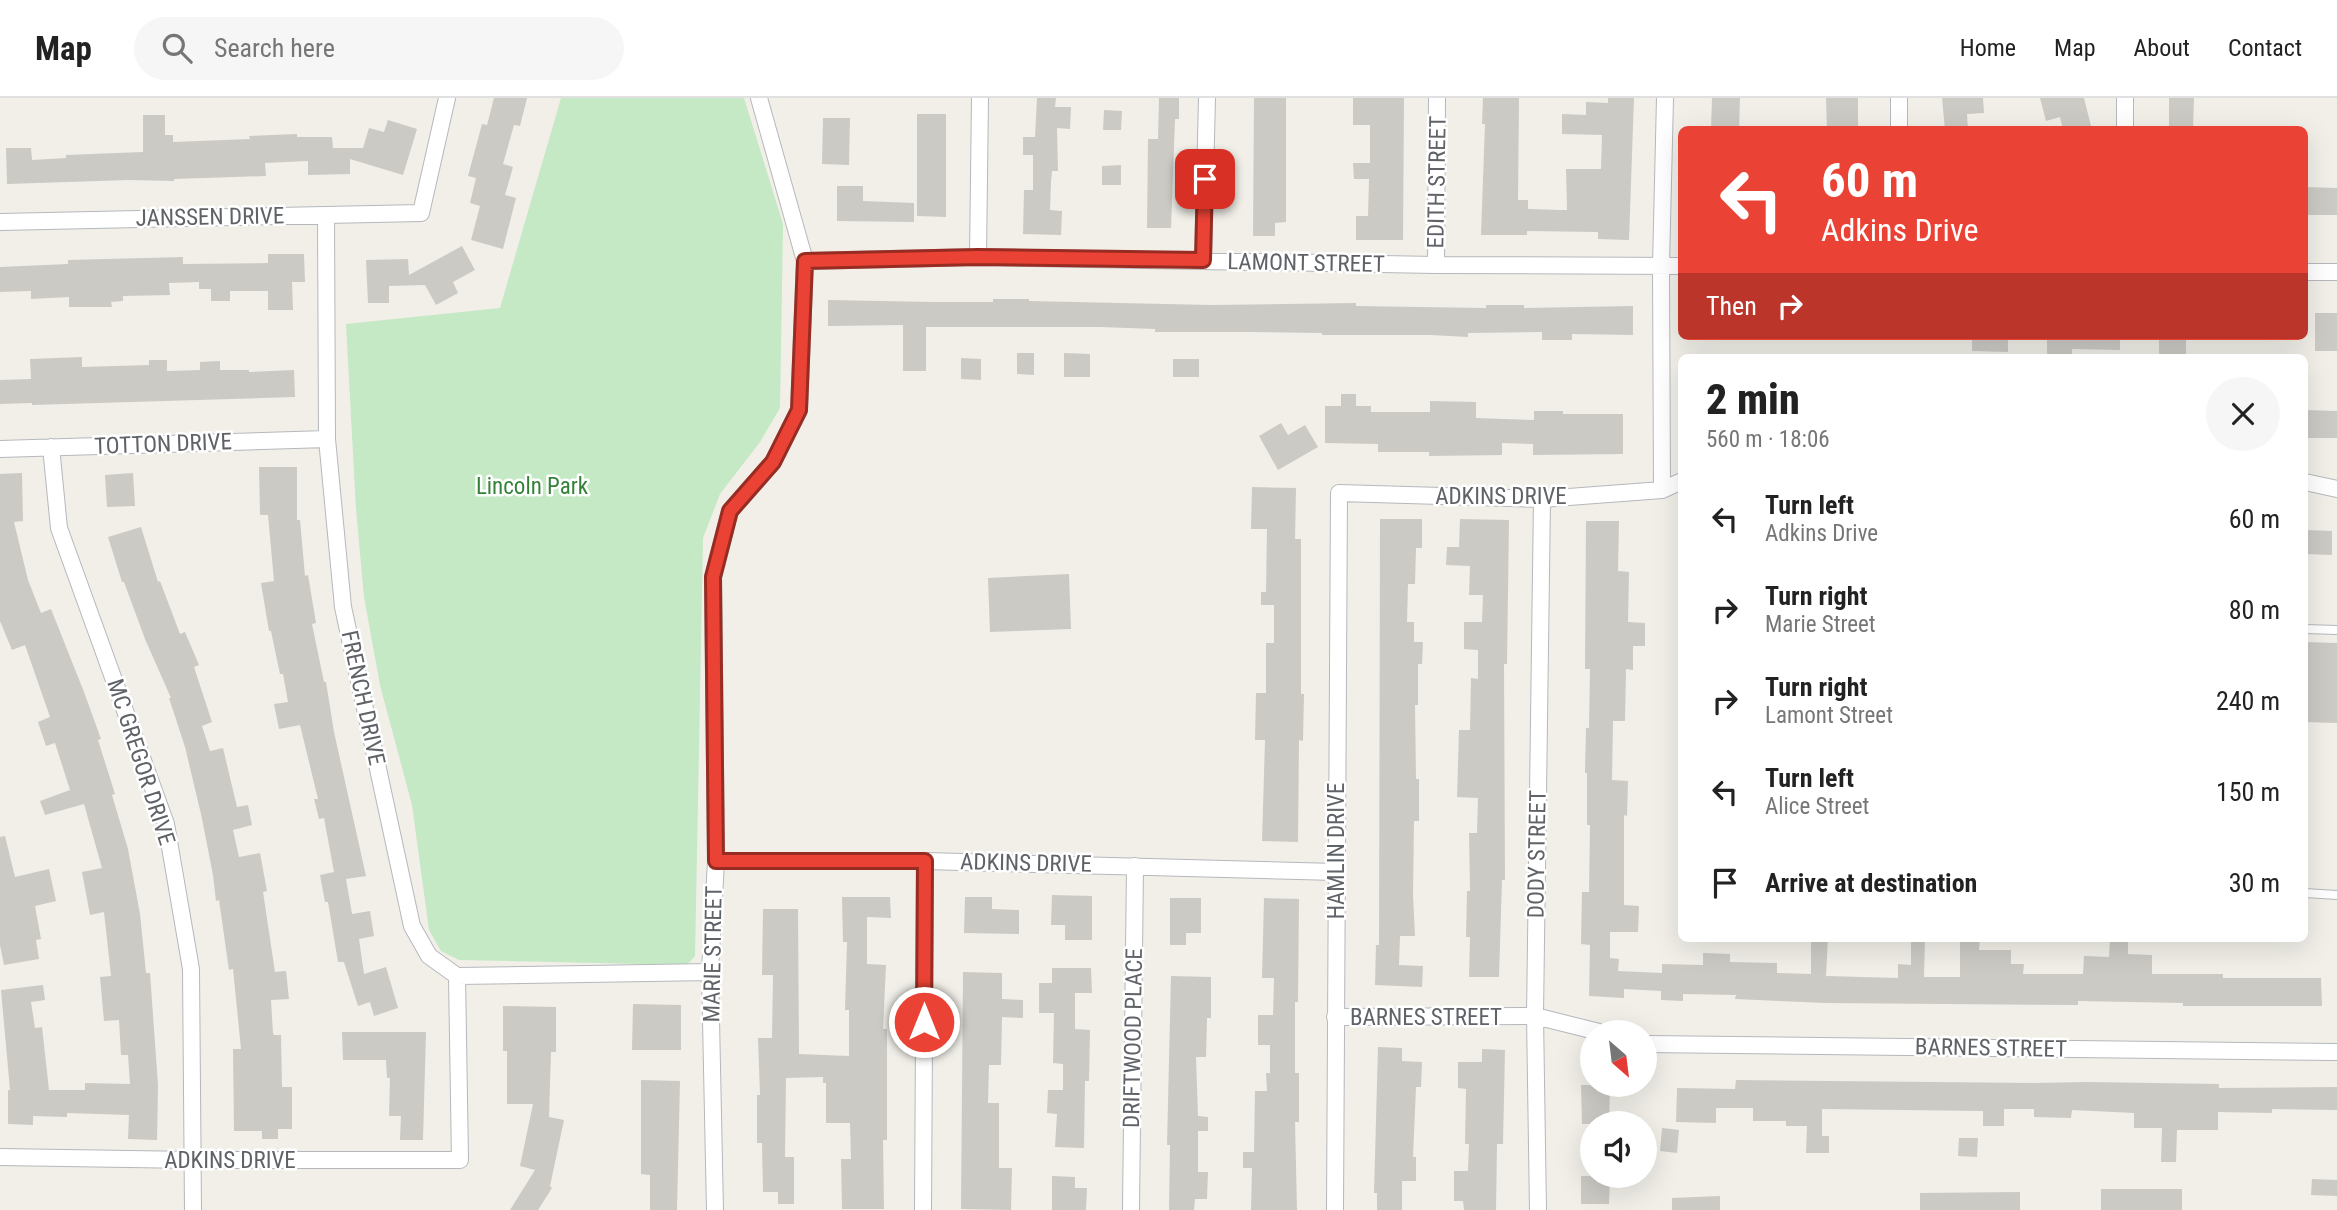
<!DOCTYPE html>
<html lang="en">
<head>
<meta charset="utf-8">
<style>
	:root { --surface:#fff; --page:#f6f6f6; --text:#222; --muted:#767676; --line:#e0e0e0 }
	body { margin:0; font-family:"Roboto Condensed",sans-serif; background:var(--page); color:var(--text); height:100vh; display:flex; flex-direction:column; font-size:26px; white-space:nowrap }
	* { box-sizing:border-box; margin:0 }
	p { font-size:23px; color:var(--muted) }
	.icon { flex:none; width:38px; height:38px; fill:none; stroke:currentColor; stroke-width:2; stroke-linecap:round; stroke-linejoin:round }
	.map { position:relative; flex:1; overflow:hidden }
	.panel { position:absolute; left:1678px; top:256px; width:630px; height:588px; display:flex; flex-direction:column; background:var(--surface); border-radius:10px; box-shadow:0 7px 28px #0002 }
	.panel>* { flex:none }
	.banner { position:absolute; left:1678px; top:28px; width:630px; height:214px; border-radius:10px; box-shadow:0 7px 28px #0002; background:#ea4335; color:#fff; overflow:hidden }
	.needle { width:46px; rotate:152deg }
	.fabs { position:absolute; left:1580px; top:922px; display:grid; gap:14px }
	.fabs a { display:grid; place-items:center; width:77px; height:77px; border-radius:50%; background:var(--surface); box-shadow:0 7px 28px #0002; font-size:35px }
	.pin { position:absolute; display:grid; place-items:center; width:60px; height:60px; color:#fff; margin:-30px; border-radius:14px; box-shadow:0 4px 10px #0006 }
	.me { position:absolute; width:77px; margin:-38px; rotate:0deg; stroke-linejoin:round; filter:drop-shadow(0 0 5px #0008) }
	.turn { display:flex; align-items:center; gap:24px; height:147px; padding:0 28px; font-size:32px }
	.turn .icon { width:91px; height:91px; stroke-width:2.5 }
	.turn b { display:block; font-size:49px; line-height:60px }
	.then { display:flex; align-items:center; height:66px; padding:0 28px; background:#0003; gap:14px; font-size:26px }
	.round { display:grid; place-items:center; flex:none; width:74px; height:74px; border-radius:37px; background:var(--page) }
	.headline { display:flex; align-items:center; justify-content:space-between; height:119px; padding:0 28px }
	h1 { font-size:42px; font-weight:800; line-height:52px }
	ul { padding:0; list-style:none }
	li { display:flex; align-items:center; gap:21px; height:91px; padding:0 28px }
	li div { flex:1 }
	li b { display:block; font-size:26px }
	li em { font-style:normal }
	header { display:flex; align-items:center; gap:42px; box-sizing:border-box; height:98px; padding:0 35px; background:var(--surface); border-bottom:2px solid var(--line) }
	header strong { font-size:33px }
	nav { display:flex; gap:38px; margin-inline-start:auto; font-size:24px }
	.search { width:490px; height:63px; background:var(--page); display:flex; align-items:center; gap:18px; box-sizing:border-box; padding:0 24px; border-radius:38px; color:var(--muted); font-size:26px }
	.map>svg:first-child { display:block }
	.green { fill:#c5e8c5 }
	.building { fill:#cccac5 }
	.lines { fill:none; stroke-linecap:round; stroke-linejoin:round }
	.lane-casing { stroke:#b5b8bc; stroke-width:10 }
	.street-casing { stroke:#b5b8bc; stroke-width:18 }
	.lane { stroke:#fff; stroke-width:8 }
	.street { stroke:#fff; stroke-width:16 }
	.route-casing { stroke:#982c22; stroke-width:18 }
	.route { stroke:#ea4335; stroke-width:12 }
	.labels { text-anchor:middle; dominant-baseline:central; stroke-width:5; stroke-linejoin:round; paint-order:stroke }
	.street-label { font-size:23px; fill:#5f6368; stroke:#fff }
	.park-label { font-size:23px; fill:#348238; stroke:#fff }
</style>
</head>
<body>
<header>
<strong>Map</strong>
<div class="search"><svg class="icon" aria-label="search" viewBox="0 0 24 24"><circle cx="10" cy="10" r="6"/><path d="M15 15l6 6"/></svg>Search here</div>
<nav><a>Home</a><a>Map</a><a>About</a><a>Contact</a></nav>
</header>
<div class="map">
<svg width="2337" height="1112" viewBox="0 0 2337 1112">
	<rect width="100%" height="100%" fill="#f1efe8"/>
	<path class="green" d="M561,0H744L783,126L780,310L760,344L720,396L703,440L695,858L687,867L459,862L441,853L429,832L412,707L380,587L364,499L356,411L346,226L500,210Z"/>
	<path class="building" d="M494,0H527L520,28L514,27L503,66L513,69L505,97L516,100L503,151L471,142L480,108L470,105L476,80L468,78L482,26L487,27Z
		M1037,0H1056L1055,9H1071L1070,31L1057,30L1058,73H1052L1051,84L1050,112L1062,113L1061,137L1023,136L1024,92H1033V57H1023V39H1035Z
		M1159,0H1179V21H1175L1171,130H1147L1148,41H1158Z
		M1254,0H1286V124L1275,125V138H1253Z
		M1353,0H1404L1403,142H1356V118H1368L1369,81H1354L1353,65H1370V27H1353Z
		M1483,0H1519L1518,102H1528V111L1559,112H1567L1566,71H1601L1602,37L1562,36V16L1586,17V4L1608,5V0H1634L1629,142L1598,141V134L1527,133V137H1481L1485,26H1482Z
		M1712,0H1740L1739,32H1711Z
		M1826,0H1858V32H1827Z
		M1942,0H1983L1984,15L1967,16L1968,32H1945Z
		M2040,0H2084L2092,32H2063L2060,19L2046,23Z
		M2169,0H2194L2193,32H2169Z
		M1104,12L1122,13L1121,32H1103Z
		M917,16H946V119L917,118Z
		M143,17H165V37H173V44L250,41L249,38L297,36V39H332L333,50H363L369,30L384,34L388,22L417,31L403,77L350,61V76L308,77V63L265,65L266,78L174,81V83L129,82L7,86L6,50H31L32,62L66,60V57L143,54Z
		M823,20H850L849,67L822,66Z
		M1121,67V87H1102V68Z
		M837,88H863V103L914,105V124L837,123Z
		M2305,89L2337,90V117H2305Z
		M462,148L475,172L453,184L458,195L436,207L425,187L389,188V205H368L366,162L408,161L409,177Z
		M268,156H304L305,184H292L293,212H268V193H230V203H211V191H199V184L169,185L170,197L123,198V203L111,204L112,209H69V199L31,201V193L0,194V169L68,166V162L183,159V166L268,165Z
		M993,201H1029V203L1211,207L1356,205V208L1486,210V207H1524V210L1633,208V237L1572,236V242H1542V234L1468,235V239L1431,237H1322V235L1252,234H1155V231L1101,229H926V273H903V227L828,228V202L934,204H993Z
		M2315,215H2337V253H2315Z
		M1972,238H2008V254L1972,253Z
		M2047,238H2120V252L2072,251V259H2047Z
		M2159,238H2186V259H2159Z
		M1017,255H1034V277L1017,276Z
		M1064,255L1090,256V279H1064Z
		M82,259V269L149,267V262H167V273L200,272V264L220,263V272H249V274L294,272L295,299L32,307V305L0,306V282L31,281L30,261Z
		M961,260L981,261V282L961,281Z
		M1173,261H1199V279H1173Z
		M1341,296H1356V308H1371V314H1430V303L1476,304V320L1534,322V313H1563V316H1623V356L1533,357V346L1502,345V357L1429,358V354H1378V346L1325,345V308H1341Z
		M2305,312L2337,313V340H2305Z
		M1281,325L1288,337L1305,327L1318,349L1278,372L1259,338Z
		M259,369H297V422H300L305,478L308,477L316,525L312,526L324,584H326L334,634L366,778L346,781L352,816L370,813L374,838L359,841L364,876L386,869L398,910L374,918L370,904L358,908L344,864H338L328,804H325L320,777L334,774L324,720L319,721L314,701H318L300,627L279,631L274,606L288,604L283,576H280L271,533H269L261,485L274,483L268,417H260Z
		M22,375L23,423L14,424L28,482L41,515L51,511L84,594L101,641L98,642L115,696L112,697L128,751L140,816L146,875H150L158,987L157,1042L128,1041L129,1017L67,1015V1019L33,1018V1027L8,1026V992H10L1,892L43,887L45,902L31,904L35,930L42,929L49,992H85V985L130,986L128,957H121L119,922L104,923L100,879L111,878L104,814L90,817L82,774L102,770L84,706L45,717L40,703L70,692L55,645L46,648L38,624L50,619L25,547L12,552L0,523V376Z
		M133,375L135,408L107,409L105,377Z
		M1252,389L1296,390L1295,441H1301V596H1304L1303,643L1299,642L1298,744L1262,743L1265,642H1255L1256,595H1266V545H1274V507H1261V494H1266L1267,431H1251Z
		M1380,421H1422V450H1416L1415,486H1408L1407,524H1414V544H1423L1422,566H1418V607H1415L1416,681H1419V723H1414L1413,797L1415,838H1400L1399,867L1423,868L1422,889L1375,887L1376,847H1379Z
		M1460,421L1509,422L1507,566H1504L1505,782H1502L1499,879H1469L1470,839H1466L1467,793H1470L1469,735H1477L1478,700L1457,699L1459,632H1470L1471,580L1478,581V552L1464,551V524H1482L1483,497H1469L1470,468L1446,467L1447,449H1459Z
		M1586,423H1619L1618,473L1629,474L1628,524L1645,525V548H1633V572L1626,571L1625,623H1613L1612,682L1628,683L1627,718L1624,717V807L1639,808L1638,834H1610V860L1619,861L1618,873L1662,875V866L1703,867V855L1730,856V864L1777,865V875L1811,876V840H1828L1826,878L1898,880V866L1911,867V840H1925L1924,879H1960V840H1980L1979,852H2011V866H2024L2023,876H2083L2084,858L2109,859L2110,840H2128V856L2152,857V876H2223V880H2321L2322,908H2183V905L2078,903V907L1825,905L1735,901L1736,897L1683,896V903L1661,902V893L1624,891V900L1589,898L1590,847L1581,846L1582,794H1589L1590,727H1587V675H1585L1586,630H1589L1590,571H1585Z
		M141,429L158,484L160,483L180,536L185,534L199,567L194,569L212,624L202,628L210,653L223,650L237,709L248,707L252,727L233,732L239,759L260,755L267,793L263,794L275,874L286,873L289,901L271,902L273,935L274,937H281L282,989H292V1031H278V1041H262V1033H234L233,951H241L233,871L229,872L219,802L216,803L213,777L201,716L185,649L169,600H171L145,541L124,484H122L108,439Z
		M2305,432L2332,433V457L2305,456Z
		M1069,476L1071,531L990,534L988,480Z
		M2305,544L2337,545V625L2305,624Z
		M5,738L15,779L49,771L56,803L35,808L41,841L36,842L39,861L4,867L0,847V739Z
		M1052,797L1092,798V842H1065V827H1051Z
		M842,799H890L891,820L867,819V866L886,867L883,931H887V1042H883L884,1111H842L841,1061H851L850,1025H826V985H823V979L786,980L785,1059H794V1106H778V1094H763L762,1045H757V997H760L758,940H772L773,877H762L763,811H798L799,956L849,958V912H845L847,844H843Z
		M965,799H992V811L1019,812V836L964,835Z
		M1170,800H1201V835H1186V847H1170Z
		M1264,800L1299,801L1298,904H1295V975H1299V1024H1295L1297,1112H1251L1252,1070H1243V1054H1254L1255,993H1267L1266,975H1270V947H1258V917H1273L1274,880H1262Z
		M1052,870H1091L1092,895H1075V931L1090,932L1089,983H1085L1084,1050L1055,1049L1057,1016L1047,1015L1048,992H1063V966L1053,965L1054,915H1039V885H1052Z
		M963,874L1002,875V901L1023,902V920L1002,919L1001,967H989L988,1005H999V1070H1012L1011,1112L961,1111Z
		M1171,878L1211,879V920H1207L1206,959H1196L1198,1018L1208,1019V1033H1198V1074H1208L1207,1101H1195L1194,1112H1169L1170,1047H1167Z
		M633,906L681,907V952H632Z
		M503,908L556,909V954H551L549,1019L564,1022L550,1088L552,1090L538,1112H510L535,1072L520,1068L533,1006H507V953H503Z
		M342,934H426L423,1042H400L401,1018H389L390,980H387L386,962H343Z
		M1378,949L1402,950V963L1422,964L1421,989H1416L1413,1059H1416V1083H1402V1112H1377V1095H1374Z
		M1482,951L1505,952L1503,1046H1497L1496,1112H1464L1463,1103H1454V1073H1468L1469,1046H1465L1466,991L1458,990V964H1482Z
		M641,982L680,983L677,1112H650V1077L641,1076Z
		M1736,982L2034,985L2086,984L2219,986V990L2337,989V1012L2272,1011V1015L2218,1014V1032H2177L2176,1064H2161L2162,1030H2134V1015L2072,1012L2071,1020L2034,1019V1011H2004V1028H1983V1013L1822,1011V1038H1829V1055H1806L1807,1028H1786V1023H1753V1010H1716V1025L1676,1024L1677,990L1735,991Z
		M1581,987H1610L1609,1026H1582Z
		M1662,1030L1679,1032L1677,1055L1660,1053Z
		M1959,1040H1978L1977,1059L1958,1058Z
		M1052,1078L1075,1079V1090H1087L1086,1112H1052Z
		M1581,1078H1610L1609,1106H1581Z
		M2312,1081L2337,1082V1098L2311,1097Z
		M2101,1091H2182V1112H2101Z
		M2020,1094V1112H1920V1095Z
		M1720,1098V1112H1672V1100Z"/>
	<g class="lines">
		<g class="lane-casing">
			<path id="lane" d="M2305,531L2337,532
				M2305,795L2337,797"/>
		</g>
		<g class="street-casing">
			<path id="street" d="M1899,32V0
				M2125,32V0
				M0,124L421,115L447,0
				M978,159L980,0
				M1203,162L1207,0
				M805,163L978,159L1436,167L1682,168
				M1436,167L1437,0
				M2305,174H2337
				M51,349L59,430L166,726L191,871L193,1112
				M0,351L327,341
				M2305,384L2337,391
				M1662,392L1661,168L1665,0
				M716,763H925L1336,774
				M457,878L710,874
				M1335,919L1535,918L1599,934
				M1645,946L2337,954
				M0,1059L193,1062H460L457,878L429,858L412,828L343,509L327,341L326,117
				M715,1112L710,874L716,763L713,479L730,413L773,364L799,312L805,163L759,0
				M923,1112L925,763
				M1131,1112L1135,768
				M1335,1112L1339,395L1542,401L1662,392L1682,383
				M1538,1112L1535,918L1542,401"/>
		</g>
		<use href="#lane" class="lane"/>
		<use href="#street" class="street"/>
	</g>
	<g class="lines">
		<g class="route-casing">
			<path id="route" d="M924,924L925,763H716L713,479L730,413L773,364L799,312L805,163L978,159L1203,162L1205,81"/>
		</g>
		<use href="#route" class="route"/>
	</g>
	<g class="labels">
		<g class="street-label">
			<text transform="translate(1437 84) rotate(-89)">EDITH STREET</text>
			<text transform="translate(210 119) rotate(-1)">JANSSEN DRIVE</text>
			<text transform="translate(1306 165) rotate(1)">LAMONT STREET</text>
			<text transform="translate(163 346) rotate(-2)">TOTTON DRIVE</text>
			<text x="1501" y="398">ADKINS DRIVE</text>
			<text transform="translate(363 600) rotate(78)">FRENCH DRIVE</text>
			<text transform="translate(141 664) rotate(72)">MC GREGOR DRIVE</text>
			<text transform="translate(1336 753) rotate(-90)">HAMLIN DRIVE</text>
			<text transform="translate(1537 756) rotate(-89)">DODY STREET</text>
			<text transform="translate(1026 765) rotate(1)">ADKINS DRIVE</text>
			<text transform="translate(713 856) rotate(-89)">MARIE STREET</text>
			<text x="1426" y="919">BARNES STREET</text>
			<text transform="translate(1133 940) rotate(-89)">DRIFTWOOD PLACE</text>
			<text transform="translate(1991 950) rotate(1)">BARNES STREET</text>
			<text x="230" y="1062">ADKINS DRIVE</text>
		</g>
		<g class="park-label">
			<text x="532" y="388">Lincoln Park</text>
		</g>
	</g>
</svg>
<div class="fabs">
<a><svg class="needle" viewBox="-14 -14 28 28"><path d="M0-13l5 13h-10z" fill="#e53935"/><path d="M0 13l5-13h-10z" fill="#767676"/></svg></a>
<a><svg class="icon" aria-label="sound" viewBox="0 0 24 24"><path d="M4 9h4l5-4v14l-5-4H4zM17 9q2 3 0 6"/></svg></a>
</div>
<div class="pin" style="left:1205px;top:81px;background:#d93025"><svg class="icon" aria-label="arrive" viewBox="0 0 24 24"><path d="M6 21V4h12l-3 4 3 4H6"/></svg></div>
<svg class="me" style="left:924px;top:924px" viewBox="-20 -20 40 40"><circle r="17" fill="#ea4335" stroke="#fff" stroke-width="3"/><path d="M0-11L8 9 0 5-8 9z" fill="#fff"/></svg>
<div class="banner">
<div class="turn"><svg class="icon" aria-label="left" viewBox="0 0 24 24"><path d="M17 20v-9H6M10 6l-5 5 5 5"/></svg><div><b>60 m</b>Adkins Drive</div></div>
<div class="then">Then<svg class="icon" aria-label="right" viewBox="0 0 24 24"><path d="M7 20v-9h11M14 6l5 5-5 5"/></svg></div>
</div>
<section class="panel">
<div class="headline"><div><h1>2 min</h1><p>560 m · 18:06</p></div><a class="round"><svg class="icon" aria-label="close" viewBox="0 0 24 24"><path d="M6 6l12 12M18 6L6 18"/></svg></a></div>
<ul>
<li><svg class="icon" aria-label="left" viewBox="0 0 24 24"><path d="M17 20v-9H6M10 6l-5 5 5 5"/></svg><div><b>Turn left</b><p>Adkins Drive</p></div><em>60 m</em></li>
<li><svg class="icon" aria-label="right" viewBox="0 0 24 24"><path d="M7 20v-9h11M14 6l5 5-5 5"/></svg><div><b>Turn right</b><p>Marie Street</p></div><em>80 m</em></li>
<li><svg class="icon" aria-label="right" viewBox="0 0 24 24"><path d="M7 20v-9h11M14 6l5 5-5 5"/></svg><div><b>Turn right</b><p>Lamont Street</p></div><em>240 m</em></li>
<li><svg class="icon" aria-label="left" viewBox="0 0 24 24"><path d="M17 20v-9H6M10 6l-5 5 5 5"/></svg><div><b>Turn left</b><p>Alice Street</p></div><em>150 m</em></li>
<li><svg class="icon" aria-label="arrive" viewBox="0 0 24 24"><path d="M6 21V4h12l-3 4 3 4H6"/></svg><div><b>Arrive at destination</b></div><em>30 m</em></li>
</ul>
</section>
</div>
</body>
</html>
